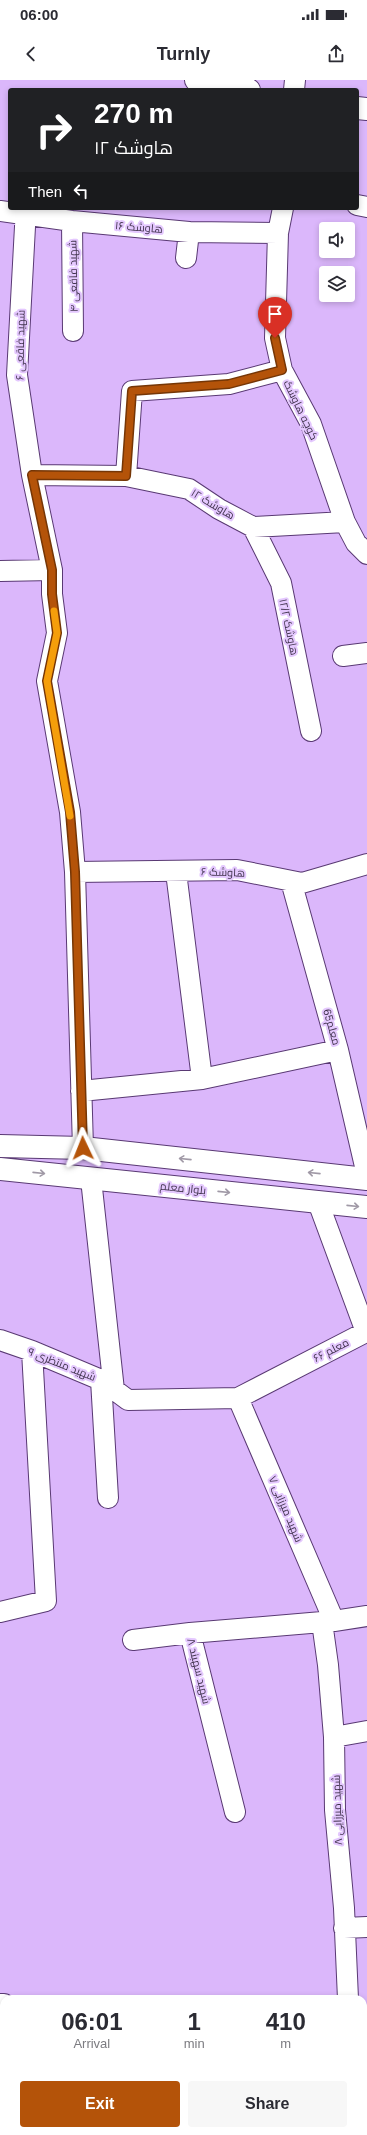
<!DOCTYPE html>
<html lang="en">
<head>
<meta charset="utf-8">
<style>
	:root { --surface:#fff; --page:#f7f7f7; --text:#2b2b33; --muted:#7c7c81; --accent:#b45309 }
	body { margin:0; font-family:Helvetica,Cairo,sans-serif; background:var(--page); color:var(--text); height:100vh; display:flex; flex-direction:column; font-size:15px; white-space:nowrap }
	* { box-sizing:border-box; margin:0 }
	p { font-size:13px; color:var(--muted) }
	.icon { flex:none; width:22px; height:22px; fill:none; stroke:currentColor; stroke-width:2; stroke-linecap:round; stroke-linejoin:round }
	.map { position:relative; flex:1; overflow:hidden }
	.drawer { position:absolute; left:0px; top:1915px; width:367px; height:140px; display:flex; flex-direction:column; background:var(--surface); border-radius:12px 12px 0 0; box-shadow:0 2px 6px #0003 }
	.drawer>* { flex:none }
	.hud { position:absolute; left:8px; top:8px; width:351px; height:122px; border-radius:4px; box-shadow:0 2px 6px #0003; background:#202124; color:#fff; overflow:hidden }
	.buttons { position:absolute; left:319px; top:142px; display:grid; gap:8px }
	.buttons a { display:grid; place-items:center; width:36px; height:36px; border-radius:4px; background:var(--surface); box-shadow:0 2px 6px #0003; font-size:20px }
	.pin { position:absolute; display:grid; place-items:center; width:34px; height:34px; color:#fff; margin:-41px -17px; border-radius:50% 50% 50% 0; rotate:-45deg; box-shadow:0 0 4px #0007 }
	.pin .icon { rotate:45deg }
	.me { position:absolute; width:44px; margin:-22px; rotate:358deg; stroke-linejoin:round; filter:drop-shadow(0 0 3px #0008) }
	.turn { display:flex; align-items:center; gap:14px; height:84px; padding:0 20px; font-size:18px }
	.turn .icon { width:52px; height:52px; stroke-width:2.5 }
	.turn b { display:block; font-size:28px; line-height:34px }
	.then { display:flex; align-items:center; height:38px; padding:0 20px; background:#0003; gap:8px; font-size:15px }
	.eta { display:flex; justify-content:space-evenly; align-items:center; height:68px; text-align:center }
	.eta b { font-size:24px; font-weight:800; line-height:28px }
	.primary-button { display:flex; gap:8px; margin-top:auto; padding:8px 20px }
	.primary-button a { flex:1; height:46px; border-radius:4px; background:var(--accent); color:#fff; font-size:16px; font-weight:800; line-height:46px; text-align:center }
	.primary-button a+a { background:var(--page); color:var(--text) }
	.status { display:flex; justify-content:space-between; align-items:center; height:28px; padding:0 20px; background:var(--surface); direction:ltr }
	.status svg { height:11px; fill:currentColor }
	header { display:flex; justify-content:space-between; align-items:center; height:52px; padding:0 20px; background:var(--surface); font-size:18px; font-weight:800 }
	.map>svg:first-child { display:block }
	.lines { fill:none; stroke-linecap:round; stroke-linejoin:round }
	.street-casing { stroke:#593973; stroke-width:22 }
	.secondary-casing { stroke:#593973; stroke-width:24 }
	.primary-casing { stroke:#593973; stroke-width:24 }
	.street { stroke:#fff; stroke-width:20 }
	.secondary { stroke:#fff; stroke-width:22 }
	.primary { stroke:#fff; stroke-width:22 }
	.oneway { stroke:#a099a6 }
	.route-casing { stroke:#753606; stroke-width:10 }
	.route { stroke:#b45309; stroke-width:7 }
	.slow { stroke:#f59e0b; stroke-width:7 }
	.labels { text-anchor:middle; dominant-baseline:central; stroke-width:4; stroke-linejoin:round; paint-order:stroke }
	.street-label { font-size:11px; fill:#41334e; stroke:#e4c8fe }
</style>
</head>
<body>
<div class="status"><b>06:00</b><svg viewBox="0 0 49 12"><path d="M0 12V9h3v3zM5 12V6h3v6zM10 12V3h3v9zM15 12V0h3v12zM26 1h20v11H26zM47 4h2v5h-2z"/></svg></div>
<header><svg class="icon" aria-label="back" viewBox="0 0 24 24"><path d="M15 5l-7 7 7 7"/></svg>Turnly<svg class="icon" aria-label="share" viewBox="0 0 24 24"><path d="M12 15V3M7 8l5-5 5 5M5 13v7h14v-7"/></svg></header>
<div class="map">
<svg width="367" height="2055" viewBox="0 0 367 2055">
	<rect width="100%" height="100%" fill="#dbb7fb"/>
	<g class="lines">
		<g class="street-casing">
			<path id="street" d="M294,10L295,0
				M357,125L367,127
				M26,128L17,295L32,395L52,490V514L57,553L47,601L70,732L75,792L83,1068
				M283,128L278,153L275,258L282,290L311,344L345,442L356,463L367,474
				M0,131L72,141L189,152L278,153
				M72,141L73,251
				M186,178L189,152
				M32,395L126,396L189,409L219,429L253,447L345,442
				M126,396L132,311L229,304L282,290
				M253,447L281,503L311,651
				M0,491L52,490
				M343,576L367,573
				M75,792L237,790L302,803L367,784
				M176,792L202,999
				M291,801L338,970L367,1095
				M81,1011L202,999L338,970
				M91,1099L114,1310
				M0,1260L32,1271L101,1300L128,1320L238,1318L366,1252L318,1122
				M101,1300L108,1418
				M238,1318L334,1541
				M0,1532L46,1521L32,1271
				M322,1542L328,1585L334,1657L335,1730L344,1828L348,1919
				M133,1560L190,1553
				M334,1657L367,1651
				M235,1732L190,1553L334,1541L367,1536
				M344,1848L367,1847
				M0,1924H4
				M363,2023H367
				M0,2041L4,2040
				M148,2051L149,2055"/>
		</g>
		<g class="secondary-casing">
			<path id="secondary" d="M196,0L249,10
				M357,28L367,29"/>
		</g>
		<g class="primary-casing">
			<path id="primary" d="M0,1066L83,1068L367,1099
				M0,1089L367,1127"/>
		</g>
		<use href="#street" class="street"/>
		<use href="#secondary" class="secondary"/>
		<use href="#primary" class="primary"/>
	</g>
	<defs><path id="oneway-shaft" d="M-6 0H5M1.5-3L5.5 0L1.5 3" fill="none" stroke-width="1.6" stroke-linecap="round" stroke-linejoin="round"/></defs>
	<g class="oneway">
		<use href="#oneway-shaft" transform="translate(185 1079) rotate(-174)"/>
		<use href="#oneway-shaft" transform="translate(39 1093) rotate(6)"/>
		<use href="#oneway-shaft" transform="translate(314 1093) rotate(-174)"/>
		<use href="#oneway-shaft" transform="translate(224 1112) rotate(6)"/>
		<use href="#oneway-shaft" transform="translate(353 1126) rotate(6)"/>
	</g>
	<g class="lines">
		<g class="route-casing">
			<path id="route" d="M83,1068L75,792L70,732L47,601L57,553L52,514V490L32,395L126,396L132,311L229,304L282,290L275,258"/>
		</g>
		<use href="#route" class="route"/>
		<path class="slow" d="M54,531L57,553L47,601L70,736"/>
	</g>
	<g class="labels">
		<g class="street-label">
			<text transform="translate(139 147) rotate(5)">هاوشک ۱۶</text>
			<text transform="translate(73 196) rotate(-91)">شهید فاقعی ۴</text>
			<text transform="translate(20 265) rotate(-89)">شهید فاقعی ۶</text>
			<text transform="translate(301 330) rotate(64)">کوچه هاوشک</text>
			<text transform="translate(213 424) rotate(31)">هاوشک ۱۲</text>
			<text transform="translate(289 547) rotate(78)">هاوشک ۱۲/۲</text>
			<text transform="translate(223 792) rotate(2)">هاوشک ۶</text>
			<text transform="translate(332 947) rotate(74)">معلم65</text>
			<text transform="translate(183 1108) rotate(6)">بلوار معلم</text>
			<text transform="translate(331 1270) rotate(-27)">معلم ۶۶</text>
			<text transform="translate(62 1284) rotate(22)">شهید منتظری ۹</text>
			<text transform="translate(286 1429) rotate(67)">شهید میرزایی ۷</text>
			<text transform="translate(199 1591) rotate(76)">شهید سهبند ۸</text>
			<text transform="translate(337 1730) rotate(-92)">شهید میرزایی ۸</text>
		</g>
	</g>
</svg>
<div class="buttons">
<a><svg class="icon" aria-label="sound" viewBox="0 0 24 24"><path d="M4 9h4l5-4v14l-5-4H4zM17 9q2 3 0 6"/></svg></a>
<a><svg class="icon" aria-label="layers" viewBox="0 0 24 24"><path d="M12 4l9 5-9 5-9-5zM3 14l9 5 9-5"/></svg></a>
</div>
<div class="pin" style="left:275px;top:258px;background:#d93025"><svg class="icon" aria-label="arrive" viewBox="0 0 24 24"><path d="M6 21V4h12l-3 4 3 4H6"/></svg></div>
<svg class="me" style="left:83px;top:1068px" viewBox="-20 -20 40 40"><path d="M0-17L14 15 0 8-14 15z" fill="#b45309" stroke="#fff" stroke-width="4"/></svg>
<div class="hud">
<div class="turn"><svg class="icon" aria-label="right" viewBox="0 0 24 24"><path d="M7 20v-9h11M14 6l5 5-5 5"/></svg><div><b>270 m</b>هاوشک ۱۲</div></div>
<div class="then">Then<svg class="icon" aria-label="left" viewBox="0 0 24 24"><path d="M17 20v-9H6M10 6l-5 5 5 5"/></svg></div>
</div>
<section class="drawer">
<div class="eta">
<div><b>06:01</b><p>Arrival</p></div>
<div><b>1</b><p>min</p></div>
<div><b>410</b><p>m</p></div>
</div>
<div class="primary-button"><a>Exit</a><a>Share</a></div>
</section>
</div>
</body>
</html>
